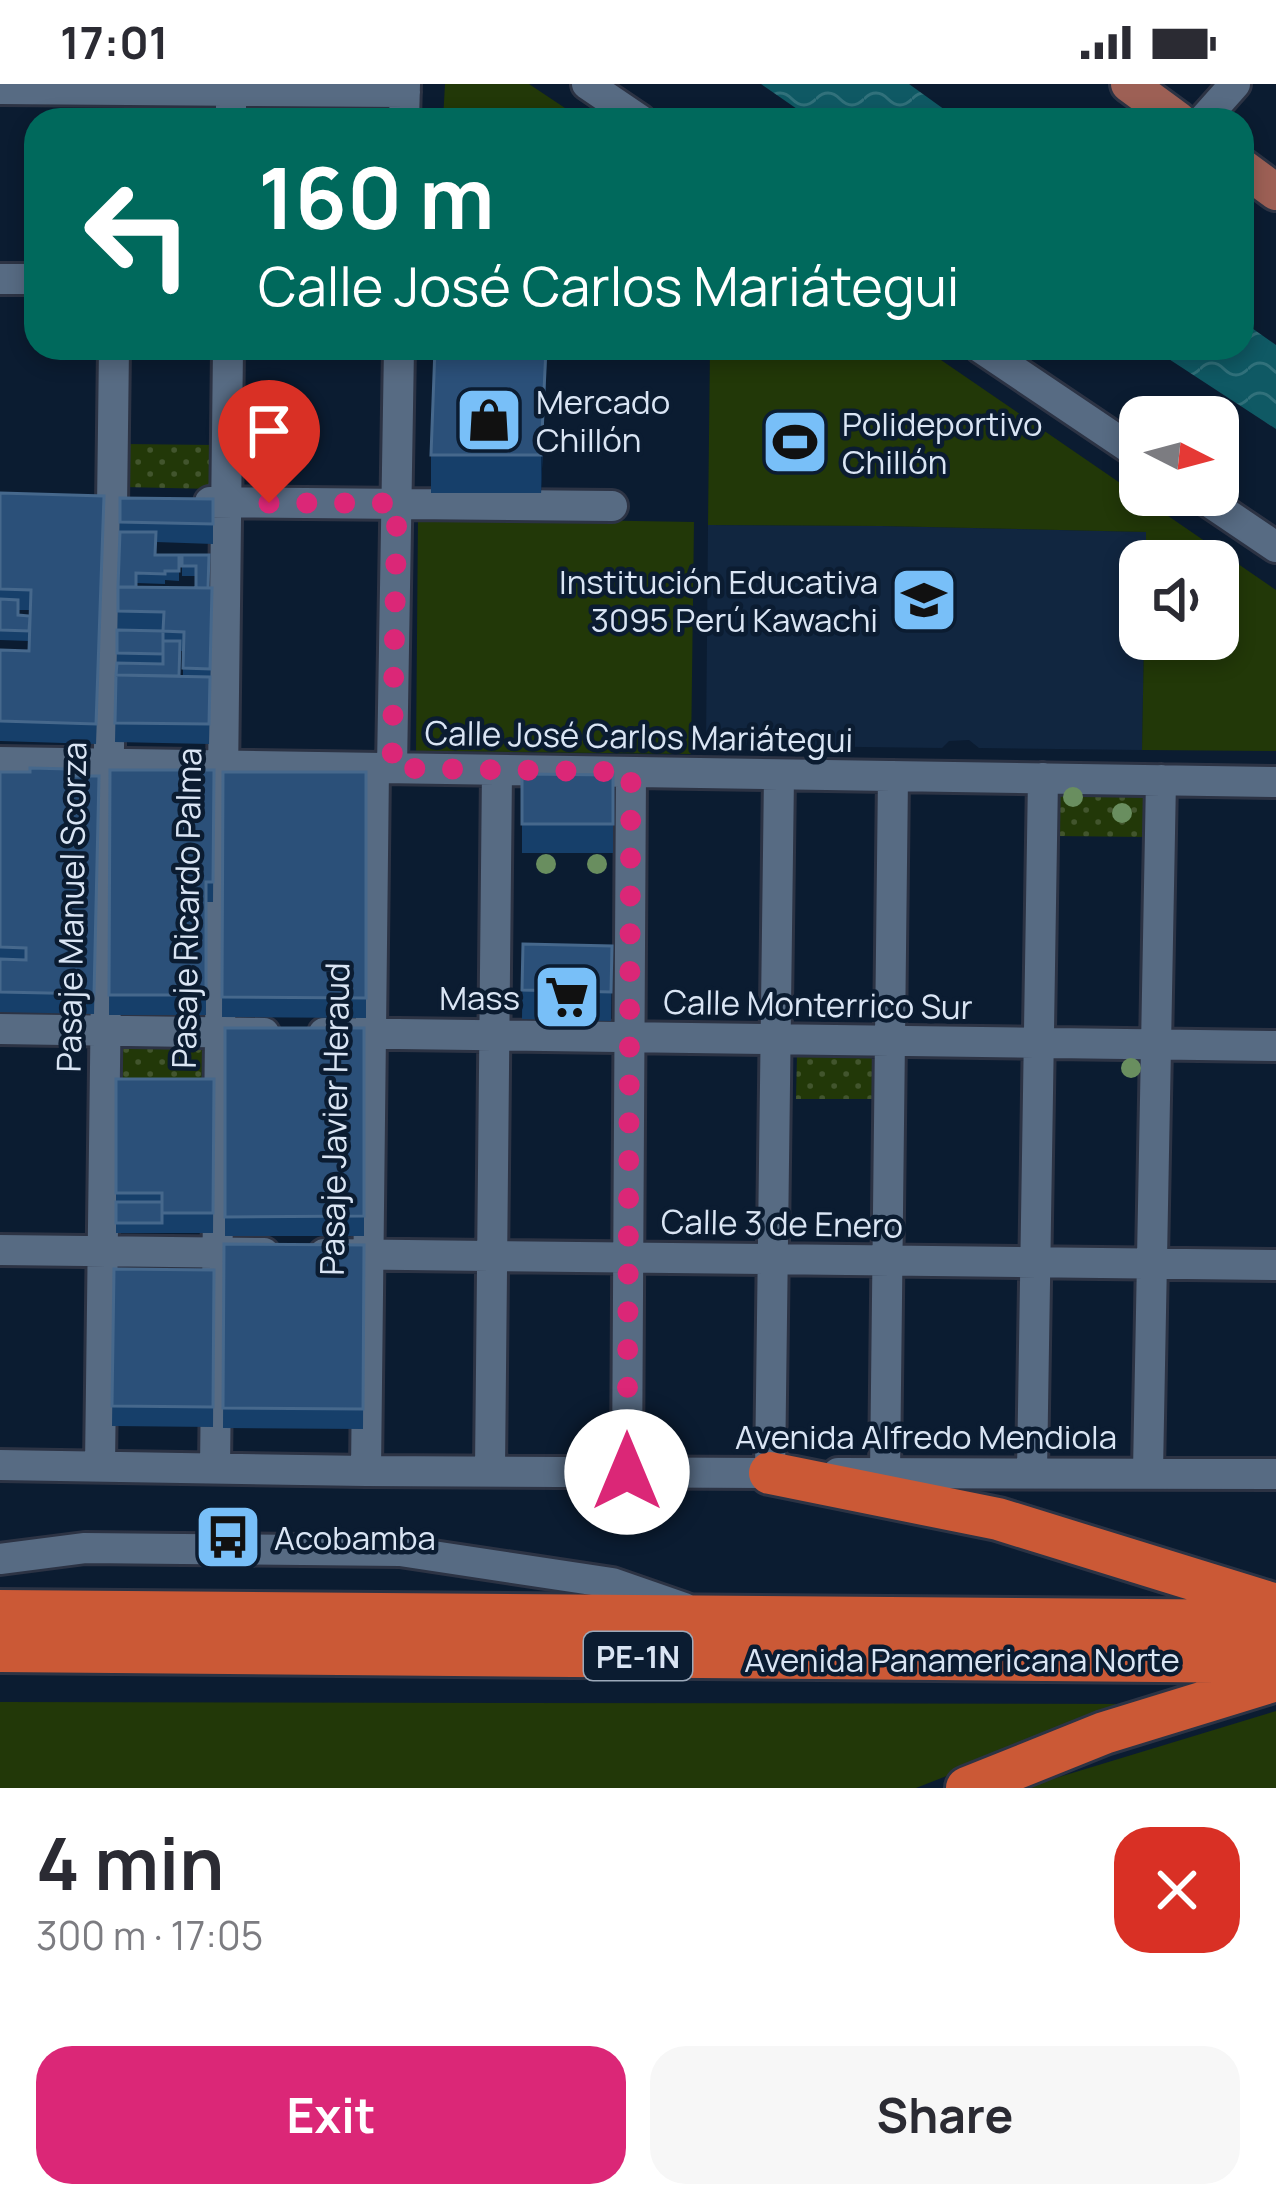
<!DOCTYPE html>
<html lang="en">
<head>
<meta charset="utf-8">
<style>
	:root { --surface:#fff; --page:#f7f7f7; --text:#2b2b33; --muted:#7c7c81; --accent:#db2777 }
	body { margin:0; font-family:Manrope,sans-serif; background:var(--page); color:var(--text); height:100vh; display:flex; flex-direction:column; font-size:45px; white-space:nowrap }
	* { box-sizing:border-box; margin:0 }
	p { font-size:39px; color:var(--muted) }
	.icon { flex:none; width:66px; height:66px; fill:none; stroke:currentColor; stroke-width:2; stroke-linecap:round; stroke-linejoin:round }
	.map { position:relative; height:1704px; overflow:hidden }
	.side { display:flex; flex-direction:column; background:var(--surface); flex:1 }
	.side>* { flex:none }
	.top-card { position:absolute; left:24px; top:24px; width:1230px; height:252px; border-radius:36px; box-shadow:0 6px 18px #0003; background:#00695c; color:#fff; overflow:hidden }
	.needle { width:78px; rotate:96deg }
	.fabs { position:absolute; left:1119px; top:312px; display:grid; gap:24px }
	.fabs a { display:grid; place-items:center; width:120px; height:120px; border-radius:24px; background:var(--surface); box-shadow:0 6px 18px #0003; font-size:60px }
	.pin { position:absolute; display:grid; place-items:center; width:102px; height:102px; color:#fff; margin:-123px -51px; border-radius:50% 50% 50% 0; rotate:-45deg; box-shadow:0 0 12px #0007 }
	.pin .icon { rotate:45deg }
	.me { position:absolute; width:132px; margin:-66px; rotate:0deg; stroke-linejoin:round; filter:drop-shadow(0 0 9px #0008) }
	.turn { display:flex; align-items:center; gap:42px; height:252px; padding:0 36px; font-size:54px }
	.turn .icon { width:156px; height:156px; stroke-width:2.5 }
	.turn b { display:block; font-size:84px; line-height:102px }
	.round { display:grid; place-items:center; flex:none; width:126px; height:126px; border-radius:36px; background:var(--page) }
	.head { display:flex; align-items:center; justify-content:space-between; height:204px; padding:0 36px }
	h1 { font-size:72px; font-weight:700; line-height:90px }
	.primary-button { display:flex; gap:24px; margin-top:auto; padding:24px 36px }
	.primary-button a { flex:1; height:138px; border-radius:36px; background:var(--accent); color:#fff; font-size:48px; font-weight:700; line-height:138px; text-align:center }
	.primary-button a+a { background:var(--page); color:var(--text) }
	.status { display:flex; justify-content:space-between; align-items:center; height:84px; padding:0 60px; background:var(--surface); direction:ltr }
	.status svg { height:33px; fill:currentColor }
	.map>svg:first-child { display:block }
	.built { fill:#112640 }
	.green { fill:#223808 }
	.garden { fill:url(#garden-dots) }
	.water { fill:url(#water-waves) }
	.lines { fill:none; stroke-linecap:round; stroke-linejoin:round }
	.minor-casing { stroke:#2c3344; stroke-width:36 }
	.major-casing { stroke:#2c3344; stroke-width:42 }
	.highway-casing { stroke:#2c3344; stroke-width:48 }
	.minor { stroke:#576b83; stroke-width:30 }
	.major { stroke:#9d6055; stroke-width:36 }
	.highway { stroke:#cb5936; stroke-width:42 }
	.tree { fill:#698e5f }
	.wall { fill:#163f6a; fill-rule:evenodd }
	.shaded-wall { fill:#09294d }
	.building { fill:#2b5079; stroke:#46688c; stroke-width:3 }
	.route { stroke:#db2777; stroke-width:21; stroke-dasharray:0 37.8 }
	.labels { text-anchor:middle; dominant-baseline:central; stroke-width:9; stroke-linejoin:round; paint-order:stroke }
	.shield { fill:#0b1c31; stroke:#9ca9ba; stroke-width:3 }
	.shield-label { font-size:30px; font-weight:bold; fill:#dae5f4 }
	.poi-label { font-size:33px; fill:#dae5f4; stroke:#0b1c31; text-anchor:start }
	.street-label { font-size:33px; fill:#dae5f4; stroke:#0b1c31 }
</style>
</head>
<body>
<div class="status"><b>17:01</b><svg viewBox="0 0 49 12"><path d="M0 12V9h3v3zM5 12V6h3v6zM10 12V3h3v9zM15 12V0h3v12zM26 1h20v11H26zM47 4h2v5h-2z"/></svg></div>
<div class="map">
<svg width="1276" height="1704" viewBox="0 0 1276 1704">
	<defs>
		<pattern id="garden-dots" width="8" height="8" patternUnits="userSpaceOnUse" patternTransform="scale(3)"><rect width="8" height="8" fill="#223808"/><path d="M2 2h.1M6 6h.1" fill="none" stroke="#42552d" stroke-width="1.8" stroke-linecap="round"/></pattern>
		<pattern id="water-waves" width="16" height="10" patternUnits="userSpaceOnUse" patternTransform="scale(3)"><rect width="16" height="10" fill="#0f5964"/><path d="M0 5q4-4 8 0t8 0" fill="none" stroke="#31717b"/></pattern>
	</defs>
	<rect width="100%" height="100%" fill="#0b1c31"/>
	<path class="built" d="M708,441L882,442L1146,448V477H1140V555H1144L1142,666L979,664L969,656L949,657L942,664L706,661Z"/>
	<path class="green" d="M445,0H529L583,36H443Z
		M221,18V36H125V19Z
		M710,264H861L879,276H941L1276,506V667L1142,666L1144,555H1218V477H1146V448L882,442L708,441Z
		M418,433L694,438L691,670L416,667Z
		M0,1618L1130,1620L916,1704H0Z
		M1276,1627V1704H1023Z"/>
	<path class="garden" d="M124,360L215,361L214,405L123,403Z
		M1055,708L1145,709V753L1054,752Z
		M117,963L214,964V1015H117Z
		M797,971L872,972V1015H796Z"/>
	<path class="water" d="M761,0H909L959,36H813Z
		M1242,237L1276,261V345L1152,264H1242Z"/>
	<g class="lines">
		<g class="minor-casing">
			<path id="minor" d="M587,0L640,36
				M0,5L405,8
				M231,36V0
				M404,36L405,0
				M1203,36L1235,0
				M0,195H36
				M981,264L1140,371
				M1199,411L1276,463
				M210,418L612,422
				M0,678L1276,698
				M392,684L399,264
				M0,945L264,949
				M324,949L1276,962
				M0,1166L264,1169
				M324,1170L1276,1181
				M0,1381L366,1387L790,1389
				M100,1382L114,264
				M215,1384L228,264
				M490,1386L497,686
				M366,1387L374,684
				M627,1388L631,688
				M1032,1388L1043,694
				M1148,1388L1161,696
				M770,1389L779,691
				M838,1389L1276,1390
				M885,1389L893,692
				M0,1475L85,1464L400,1467L612,1499L684,1524"/>
		</g>
		<g class="major-casing">
			<path id="major" d="M1129,0L1178,36
				M1242,83L1276,108"/>
		</g>
		<g class="highway-casing">
			<path id="highway" d="M770,1389L998,1435L1276,1521
				M0,1527L1276,1537
				M0,1567L1276,1578
				M967,1704L1104,1649L1276,1596"/>
		</g>
		<use href="#minor" class="minor"/>
		<use href="#major" class="major"/>
		<use href="#highway" class="highway"/>
	</g>
	<g class="tree">
		<circle cx="1073" cy="713" r="10"/>
		<circle cx="1122" cy="729" r="10"/>
		<circle cx="546" cy="780" r="10"/>
		<circle cx="597" cy="780" r="10"/>
		<circle cx="1131" cy="984" r="10"/>
	</g>
	<path class="wall" d="M547,264L541,409H431V371Z
		M0,409L104,432L96,660L0,657V565L29,567V557L0,556ZM18,526H30V532L18,531Z
		M120,414L213,415V460L156,458V471H179V497L165,496V500L136,499V503L196,504V492H182V471H209L208,504L212,524L209,660L115,658ZM180,567H183V592H179Z
		M110,686H214L213,818H206V931H109Z
		M0,688L99,692L94,930L0,928Z
		M223,688H366V934L222,933Z
		M522,690L613,691V769H522Z
		M523,860L612,862L611,937L522,935Z
		M225,944H364V1152H225Z
		M116,995H214L213,1149H116Z
		M224,1160L364,1161L363,1345L223,1344Z
		M114,1185L214,1186L213,1343L112,1342Z"/>
	<path class="shaded-wall" d="M546,264H547L541,409V371Z"/>
	<path class="building" d="M435,264H546L541,371H431Z
		M0,409L104,412L96,640L0,637V566L29,567L31,506L0,505Z
		M120,414L213,415V440L120,438Z
		M120,448H156L155,471H179V487H165V490L136,489V503H118Z
		M182,471H209L208,504H196V482H182Z
		M118,503L212,504L210,585L183,584L184,548L163,547L164,528L118,527Z
		M0,515L18,516V531L30,532L29,547L0,546Z
		M117,546L163,547V570L117,569Z
		M163,557H180L179,592L116,591L117,579L163,580Z
		M116,591L210,593L209,640L115,639Z
		M30,684L69,685V692H99L94,910L0,908V875L26,876V864L0,863V688H30Z
		M110,686H214L213,798H206V911H109Z
		M223,688H366V914L222,913Z
		M522,690L613,691V740H522Z
		M523,860L612,862L611,908L522,906Z
		M225,944H364V1132L225,1133Z
		M116,995H214L213,1129H162V1109H116Z
		M116,1118H162V1139H116Z
		M224,1160L364,1161L363,1325L223,1324Z
		M114,1185L214,1186L213,1323L112,1322Z"/>
	<g class="lines">
		<path class="route" d="M269,419H397L392,684L631,688L627,1388"/>
	</g>
	<defs>
		<g id="shop-square" transform="scale(3.45)"><rect x="-9" y="-9" width="18" height="18" rx="4" fill="#78bff8" stroke="#0b1c31"/><path d="M-5-2.5h2.3a2.7 3.5 0 0 1 5.4 0H5L5.5 6h-11ZM-1.5-2.5h3a1.5 2.3 0 0 0-3 0Z" fill="#111"/></g>
		<g id="stadium-square" transform="scale(3.45)"><rect x="-9" y="-9" width="18" height="18" rx="4" fill="#78bff8" stroke="#0b1c31"/><path d="M0-5a6.5 5 0 1 0 0 10a6.5 5 0 1 0 0-10ZM-3.5-1.8h7v3.6h-7Z" fill="#111"/></g>
		<g id="school-square" transform="scale(3.45)"><rect x="-9" y="-9" width="18" height="18" rx="4" fill="#78bff8" stroke="#0b1c31"/><path d="M0-5L7-2L0 1L-7-2ZM-4 1L0 2.5L4 1V4Q0 6-4 4Z" fill="#111"/></g>
		<g id="supermarket-square" transform="scale(3.45)"><rect x="-9" y="-9" width="18" height="18" rx="4" fill="#78bff8" stroke="#0b1c31"/><path d="M-6-5.5h2.5l.6 2H6L4.5 2H-2.5L-4.4-4H-6ZM-1.5 3.2a1.3 1.3 0 1 0 .1 0ZM3 3.2a1.3 1.3 0 1 0 .1 0Z" fill="#111"/></g>
		<g id="bus-square" transform="scale(3.45)"><rect x="-9" y="-9" width="18" height="18" rx="4" fill="#78bff8" stroke="#0b1c31"/><path d="M-5-6H5V4H4V6H2V4H-2V6H-4V4H-5ZM-3.5-4V0h7V-4ZM-3.5 1.2v1.5H-2V1.2ZM2 1.2v1.5H3.5V1.2Z" fill="#111"/></g>
	</defs>
	<g fill-rule="evenodd">
		<use href="#shop-square" x="489" y="336"/>
		<use href="#stadium-square" x="795" y="358"/>
		<use href="#school-square" x="924" y="516"/>
		<use href="#supermarket-square" x="567" y="913"/>
		<use href="#bus-square" x="228" y="1453"/>
	</g>
	<g class="labels">
		<rect class="shield" x="584" y="1548" width="108" height="48" rx="9"/>
		<g class="shield-label">
			<text x="638" y="1572">PE-1N</text>
		</g>
		<g class="poi-label">
			<text x="536" y="317">Mercado<tspan x="536" dy="38">Chillón</tspan></text>
			<text x="842" y="339">Polideportivo<tspan x="842" dy="38">Chillón</tspan></text>
			<text x="878" y="497" text-anchor="end">Institución Educativa<tspan x="878" dy="38">3095 Perú Kawachi</tspan></text>
			<text x="520" y="913" text-anchor="end">Mass</text>
			<text x="274" y="1453">Acobamba</text>
		</g>
		<g class="street-label">
			<text transform="translate(639 652) rotate(1)">Calle José Carlos Mariátegui</text>
			<text transform="translate(71 823) rotate(-89)">Pasaje Manuel Scorza</text>
			<text transform="translate(186 824) rotate(-89)">Pasaje Ricardo Palma</text>
			<text transform="translate(818 920) rotate(1)">Calle Monterrico Sur</text>
			<text transform="translate(334 1035) rotate(-89)">Pasaje Javier Heraud</text>
			<text transform="translate(782 1139) rotate(1)">Calle 3 de Enero</text>
			<text x="926" y="1352">Avenida Alfredo Mendiola</text>
			<text x="962" y="1575">Avenida Panamericana Norte</text>
		</g>
	</g>
</svg>
<div class="fabs">
<a><svg class="needle" viewBox="-14 -14 28 28"><path d="M0-13l5 13h-10z" fill="#e53935"/><path d="M0 13l5-13h-10z" fill="#7c7c81"/></svg></a>
<a><svg class="icon" aria-label="sound" viewBox="0 0 24 24"><path d="M4 9h4l5-4v14l-5-4H4zM17 9q2 3 0 6"/></svg></a>
</div>
<div class="pin" style="left:269px;top:419px;background:#d93025"><svg class="icon" aria-label="arrive" viewBox="0 0 24 24"><path d="M6 21V4h12l-3 4 3 4H6"/></svg></div>
<svg class="me" style="left:627px;top:1388px" viewBox="-20 -20 40 40"><circle r="19" fill="#fff"/><path d="M0-13L10 11 0 6-10 11z" fill="#db2777"/></svg>
<div class="top-card">
<div class="turn"><svg class="icon" aria-label="left" viewBox="0 0 24 24"><path d="M17 20v-9H6M10 6l-5 5 5 5"/></svg><div><b>160 m</b>Calle José Carlos Mariátegui</div></div>
</div>
</div>
<section class="side">
<div class="head"><div><h1>4 min</h1><p>300 m · 17:05</p></div><a class="round" style="background:#d93025;color:#fff"><svg class="icon" aria-label="close" viewBox="0 0 24 24"><path d="M6 6l12 12M18 6L6 18"/></svg></a></div>
<div class="primary-button"><a>Exit</a><a>Share</a></div>
</section>
</body>
</html>
